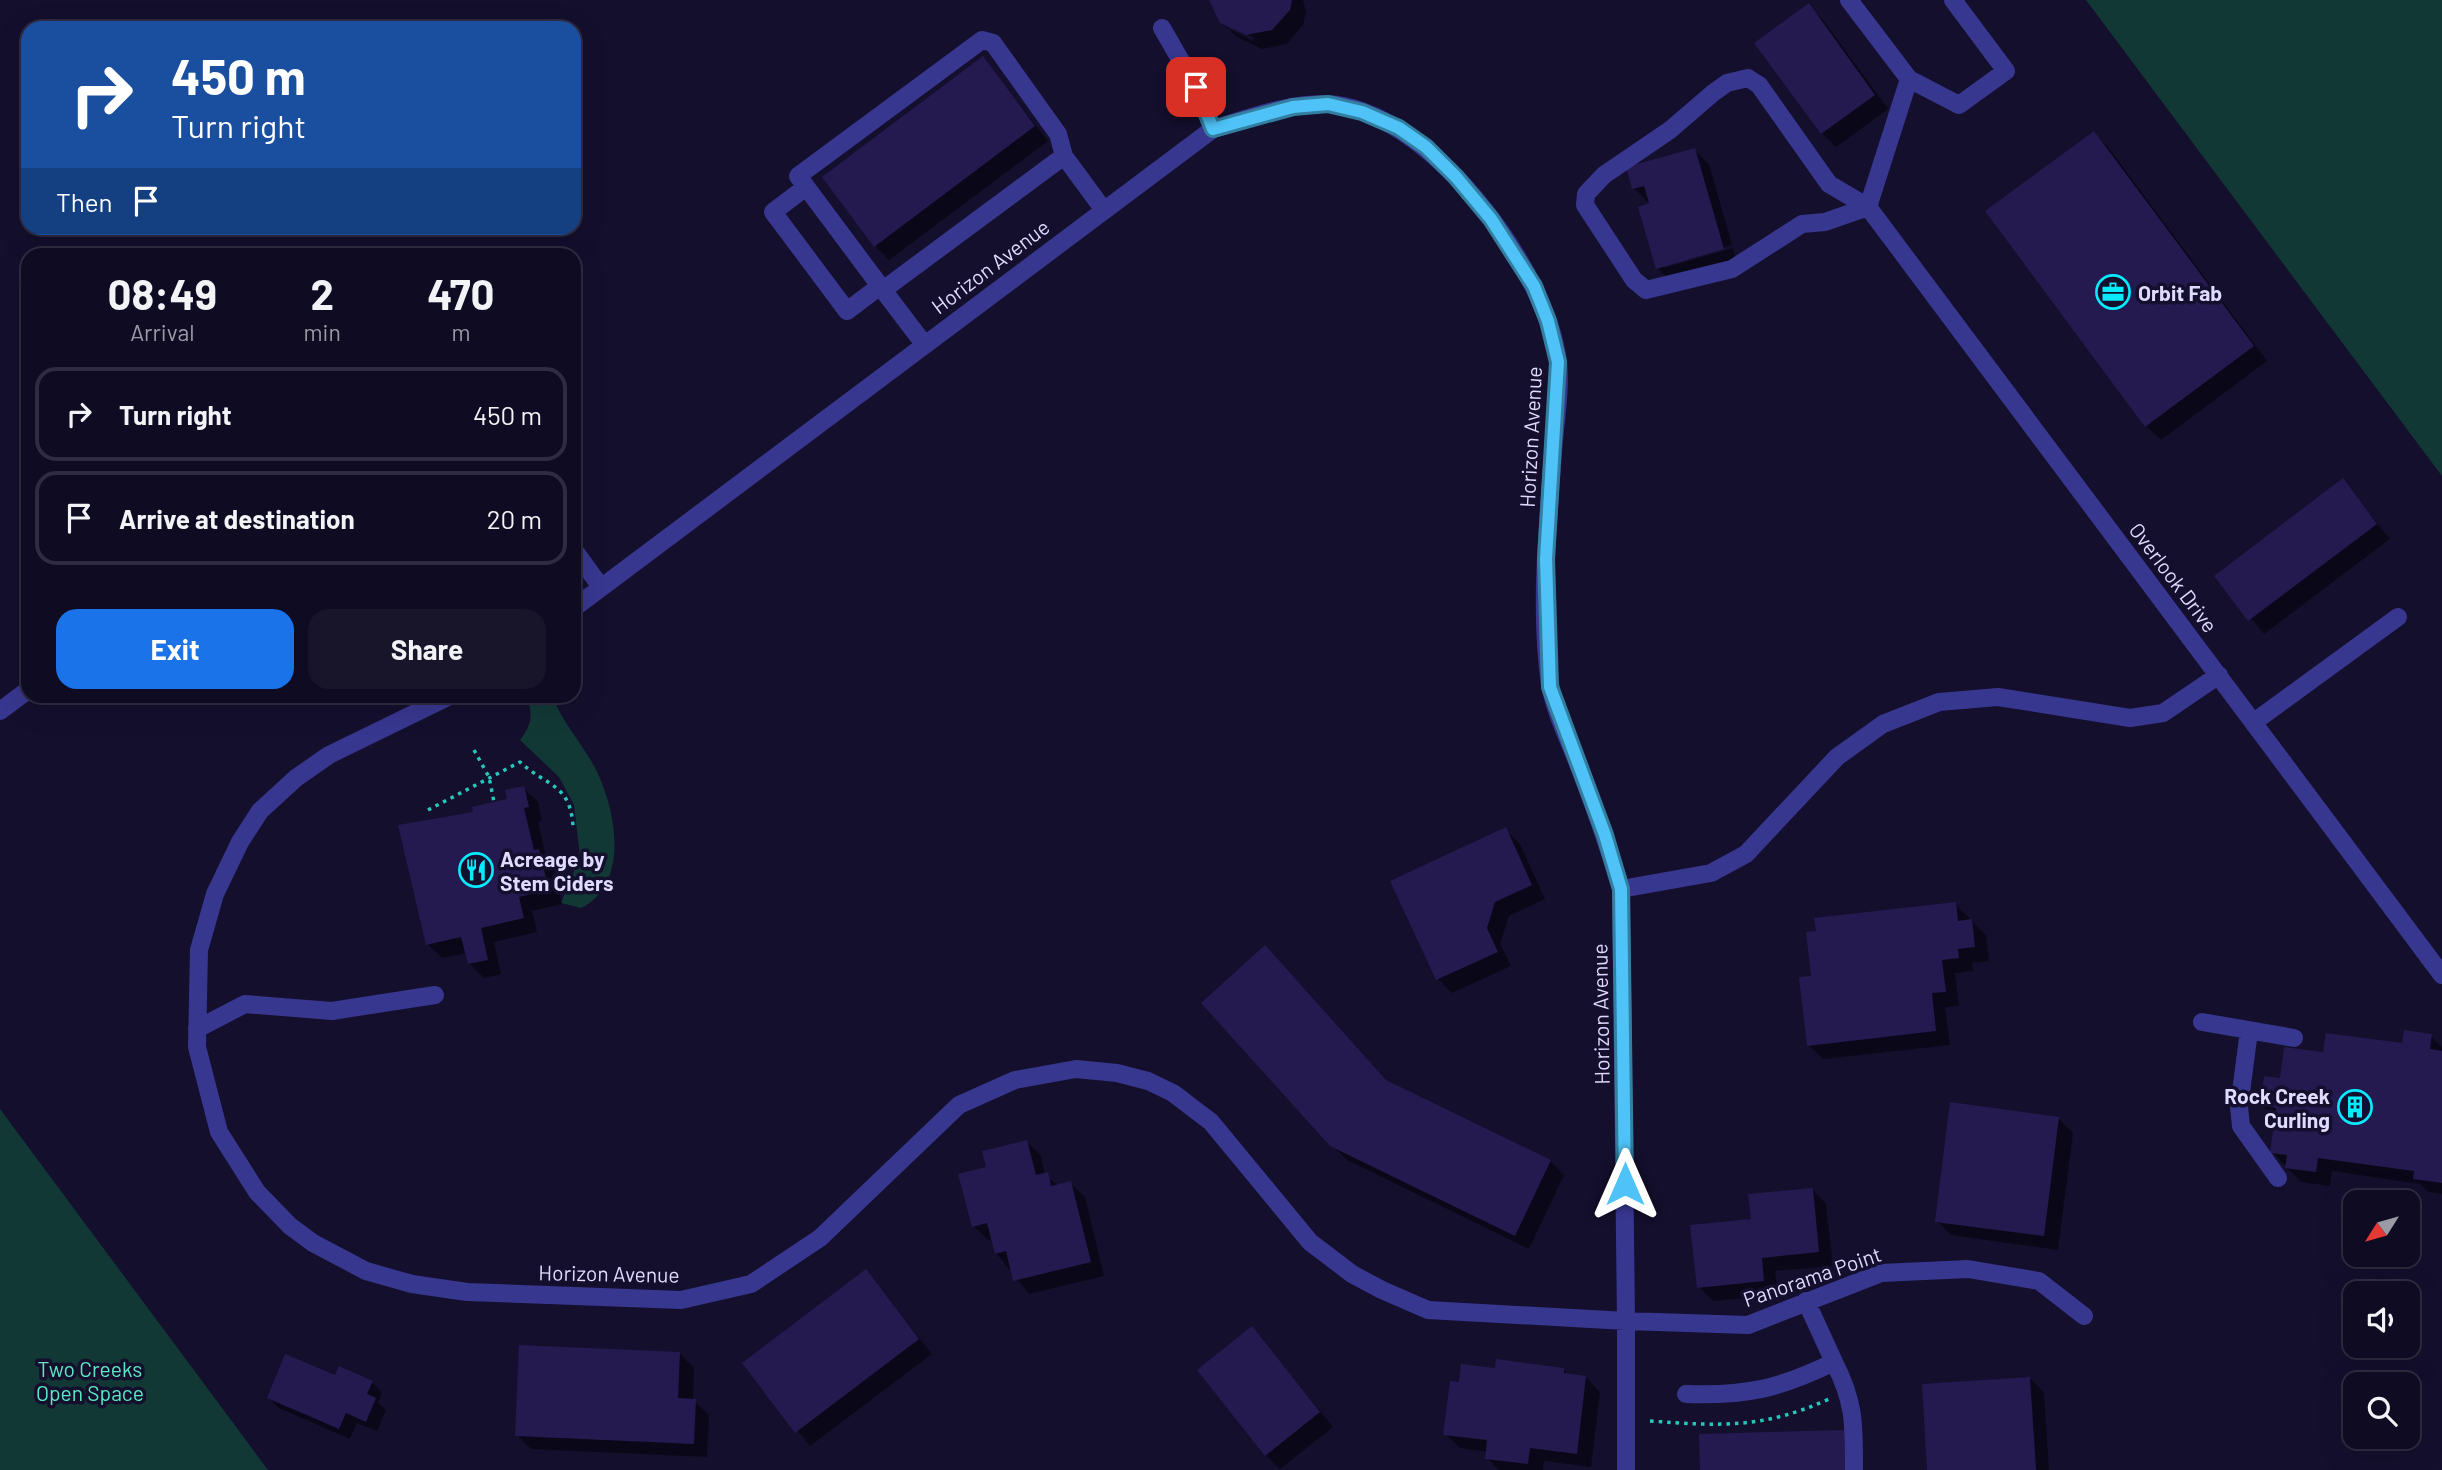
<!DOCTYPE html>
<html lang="en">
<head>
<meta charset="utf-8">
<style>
	:root { --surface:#0f0b22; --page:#18142a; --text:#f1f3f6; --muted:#9b9ba5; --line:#2f2b40; --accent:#1a73e8 }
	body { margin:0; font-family:Barlow,sans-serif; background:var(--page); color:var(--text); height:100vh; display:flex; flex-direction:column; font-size:26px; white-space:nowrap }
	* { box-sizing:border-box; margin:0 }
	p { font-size:23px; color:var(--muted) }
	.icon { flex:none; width:38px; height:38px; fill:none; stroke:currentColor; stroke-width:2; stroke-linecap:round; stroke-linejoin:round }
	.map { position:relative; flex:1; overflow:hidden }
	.panel { position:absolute; left:21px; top:248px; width:560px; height:455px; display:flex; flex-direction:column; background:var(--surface); border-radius:21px; box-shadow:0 7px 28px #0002,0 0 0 2px var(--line) }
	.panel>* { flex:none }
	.banner { position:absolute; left:21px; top:21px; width:560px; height:214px; border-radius:21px; box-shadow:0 7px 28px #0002,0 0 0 2px var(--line); background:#1a4fa0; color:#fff; overflow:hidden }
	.needle { width:46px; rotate:233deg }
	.tools { position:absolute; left:2343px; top:1190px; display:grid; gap:14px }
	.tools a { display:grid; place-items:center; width:77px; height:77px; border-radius:14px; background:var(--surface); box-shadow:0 7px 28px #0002,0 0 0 2px var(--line); font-size:35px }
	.pin { position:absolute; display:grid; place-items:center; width:60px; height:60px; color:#fff; margin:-30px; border-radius:14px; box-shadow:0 4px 10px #0006 }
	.me { position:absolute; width:77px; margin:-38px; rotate:0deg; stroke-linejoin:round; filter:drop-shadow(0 0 5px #0008) }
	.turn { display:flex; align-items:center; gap:24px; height:147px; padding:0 35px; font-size:32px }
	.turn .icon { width:91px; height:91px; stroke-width:2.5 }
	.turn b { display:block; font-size:49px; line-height:60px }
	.then { display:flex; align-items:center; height:66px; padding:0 35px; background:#0003; gap:14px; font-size:26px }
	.eta { display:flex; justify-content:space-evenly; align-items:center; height:119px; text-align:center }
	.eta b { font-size:42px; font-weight:700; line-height:49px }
	.action { display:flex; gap:14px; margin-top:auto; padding:14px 35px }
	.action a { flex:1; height:80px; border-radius:21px; background:var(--accent); color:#fff; font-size:28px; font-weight:700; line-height:80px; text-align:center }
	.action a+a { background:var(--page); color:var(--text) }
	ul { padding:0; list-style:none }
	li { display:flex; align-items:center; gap:21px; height:94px; margin:0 14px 10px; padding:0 21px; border:4px solid var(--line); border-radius:21px }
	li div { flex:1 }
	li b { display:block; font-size:26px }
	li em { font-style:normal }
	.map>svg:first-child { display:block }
	.green { fill:#123836 }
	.shadow { fill:#0007; fill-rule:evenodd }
	.building { fill:#241a50 }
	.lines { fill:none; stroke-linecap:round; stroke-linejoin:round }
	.path { stroke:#26c8bb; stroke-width:3.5; stroke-dasharray:3.5 5; stroke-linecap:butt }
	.minor { stroke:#383790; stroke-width:18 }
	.route-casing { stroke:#337fa1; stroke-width:18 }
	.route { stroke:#4fc3f7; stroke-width:12 }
	.labels { text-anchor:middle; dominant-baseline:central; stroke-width:7; stroke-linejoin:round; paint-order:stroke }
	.street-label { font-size:21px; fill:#dfdbff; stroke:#140f2d }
	.poi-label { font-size:21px; font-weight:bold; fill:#dfdbff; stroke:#140f2d; text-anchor:start }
	.park-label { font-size:21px; fill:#5ceac4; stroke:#140f2d }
</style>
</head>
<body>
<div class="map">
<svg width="2442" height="1470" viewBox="0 0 2442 1470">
	<rect width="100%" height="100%" fill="#140f2d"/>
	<path class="green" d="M2086,0H2442V476Z
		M527,697H553C562,722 581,742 594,766C616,807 631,883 581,908L561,903L580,856L574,805L559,777L520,740C532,724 533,716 527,697Z
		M0,1109L268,1470H0Z"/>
	<path class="shadow" d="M1212,0H1303L1306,12L1303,25L1287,44L1262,49L1237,37L1222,22ZM1229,25L1255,38L1253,41L1229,29Z
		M1808,5L1823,20L1888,109L1836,147L1822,133L1756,43Z
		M983,59L1048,141L889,260L875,246Z
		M2094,133L2108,147L2267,361L2161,440L2146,426Z
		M1694,150L1709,164L1732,245L1664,265V268L1733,248L1737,263L1672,282L1657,268L1651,205L1634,188Z
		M2343,481L2390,539L2264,634L2217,576Z
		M523,788L538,802L542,821L538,822L546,857L553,865L562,904L532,911L537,932L494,942L501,974L484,978L469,963L467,953L442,958L427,944L475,813L509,800Z
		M1505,829L1520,844L1545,899L1509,916L1500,944L1511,966L1452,993L1438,979L1392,882Z
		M1955,904L1986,935L1989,961L1972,963L1973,971L1955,973L1959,1006L1945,1007L1950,1045L1823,1059L1808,1045L1813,977Z
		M2431,1036L2442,1047V1194L2429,1192L2420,1184L2332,1171L2330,1186L2301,1182L2272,1152L2276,1119L2262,1105L2282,1080L2325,1054L2403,1045Z
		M1387,1082L1550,1161L1564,1175L1529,1249L1347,1160L1332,1145Z
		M2058,1118L2073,1133L2058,1250L1951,1235L1937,1221Z
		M1027,1142L1041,1156L1045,1175L1059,1186L1070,1183L1085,1197L1104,1276L1029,1294L996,1253L993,1239L988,1240L973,1226L988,1168Z
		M1812,1189L1826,1204L1833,1266L1775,1271L1778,1295L1713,1301L1699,1287L1753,1220Z
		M866,1272L932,1354L810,1446L744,1363Z
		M1252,1328L1333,1427L1280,1469L1266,1455Z
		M680,1354L694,1368L693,1400L709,1415L707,1457L531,1449L517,1435Z
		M1563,1369L1569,1375L1586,1377L1600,1392L1591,1467L1544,1461L1543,1470H1499L1487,1458L1488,1452L1460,1448L1445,1434L1460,1384L1496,1370Z
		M336,1377L372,1382L382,1393L378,1403L386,1410L377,1431L357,1423L350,1439L279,1408L269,1398Z
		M2030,1378L2044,1393L2049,1470H1929Z"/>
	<path class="building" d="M1209,0H1292L1290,10L1272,30L1246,35L1220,23Z
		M1809,3L1875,95L1821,134L1754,43Z
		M983,56L1035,126L874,247L822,177Z
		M2094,131L2254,346L2145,427L1985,211Z
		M1695,148L1724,249L1656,269L1638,207L1649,203L1644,186L1632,189L1626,167Z
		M2343,478L2377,524L2248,621L2214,576Z
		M524,786L529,807L524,808L534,850L539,849L549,890L519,897L524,918L481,928L488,960L468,964L461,937L426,945L398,825L473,812L472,807L507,799L505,790Z
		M1506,827L1532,885L1495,902L1487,928L1498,952L1436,980L1390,881Z
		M1956,902L1958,921L1972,919L1975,947L1958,949L1959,958L1942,960L1946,992L1932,993L1936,1031L1807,1046L1799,977L1811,976L1806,932L1816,931L1814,918Z
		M1265,945L1386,1080L1551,1160L1515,1236L1330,1146L1201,1003Z
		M2404,1030L2432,1034L2430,1049L2442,1051V1183L2413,1179L2414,1171L2318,1158L2316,1172L2285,1168L2287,1155L2270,1153L2276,1108L2260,1106L2264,1076L2280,1078L2284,1047L2323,1052L2326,1033L2402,1043Z
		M1950,1102L2059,1117L2044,1236L1935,1222Z
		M1027,1140L1036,1175L1048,1172L1051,1186L1071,1181L1091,1262L1013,1281L1006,1251L995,1254L987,1223L972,1227L958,1174L986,1167L982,1151Z
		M1813,1188L1819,1252L1762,1258L1764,1281L1697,1288L1690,1225L1751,1219L1748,1194Z
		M866,1269L919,1339L795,1433L742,1363Z
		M1252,1326L1320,1412L1265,1456L1197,1370Z
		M519,1345L680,1352L678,1398L696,1399L694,1444L515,1436Z
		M285,1354L335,1375L339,1366L373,1381L367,1394L376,1398L366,1422L346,1413L339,1429L267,1398Z
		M1496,1359L1564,1368V1373L1586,1376L1577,1454L1530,1448L1528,1464L1485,1459L1487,1440L1443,1435L1450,1381L1459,1382L1461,1364L1495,1368Z
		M2030,1377L2036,1470H1927L1922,1384Z
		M1845,1430L1846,1470H1700L1699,1434Z"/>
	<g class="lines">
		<path class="path" d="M474,750L489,777L494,802
			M428,810L520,762C547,787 570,783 573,826
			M1650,1421C1720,1426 1763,1429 1829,1399"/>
		<path class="minor" d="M1849,0L1909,79L1959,105L2006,71L1953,0
			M1162,28L1196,87L1213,129
			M806,187L773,212L847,311L880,286
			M1868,207L1825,222L1802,224L1732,269L1646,290L1634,280L1585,205L1586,194L1604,175L1670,130L1713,93L1727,83L1748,78L1759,85L1829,184L1868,207L2442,975
			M1868,207L1909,79
			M883,290L798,176L982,40L993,43L1058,134L1064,156
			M924,344L883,290L1064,156L1103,209
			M574,550L601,587
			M450,696L329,755L296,778L260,811L240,842L215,894L199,950L197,1047L219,1132L257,1192L290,1226L313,1243L366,1271L412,1284L467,1292L681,1300L751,1284L820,1238L959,1105L1015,1080L1076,1069L1117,1073L1148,1081L1173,1093L1211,1122L1310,1242L1352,1274L1382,1290L1428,1310L1626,1321L1621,889C1608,845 1593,802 1576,759C1567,736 1554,709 1550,684C1539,608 1548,528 1553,452C1555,423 1561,391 1558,362C1547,268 1427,108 1327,104C1289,103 1249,118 1213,129L574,608
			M0,711L28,690
			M2254,722L2398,617
			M1621,889L1711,873L1746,854L1837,757L1883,724L1939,702L1998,697L2130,718L2163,713L2219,675
			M2202,1022L2294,1038
			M197,1029L245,1004L332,1011L435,995
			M2249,1031L2239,1107L2241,1126L2278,1178
			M1834,1362C1855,1403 1854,1425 1854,1470
			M1686,1394C1746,1396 1779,1389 1834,1362L1806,1301
			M1626,1470V1321L1748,1325L1881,1273L1968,1269L2039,1281L2084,1316"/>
	</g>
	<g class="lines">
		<g class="route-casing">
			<path id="route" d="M1196,87L1213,129L1293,107L1328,104L1362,112L1399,128L1426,147L1456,177L1491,219L1534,286L1548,321L1558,362L1546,559L1550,687L1605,835L1621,889L1625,1184"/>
		</g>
		<use href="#route" class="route"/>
	</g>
	<defs>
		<g id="office-ring" transform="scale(1.75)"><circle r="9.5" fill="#140f2d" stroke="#07ebff" stroke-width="1.5"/><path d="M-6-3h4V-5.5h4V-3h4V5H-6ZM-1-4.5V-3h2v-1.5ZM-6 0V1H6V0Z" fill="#07ebff"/></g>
		<g id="restaurant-ring" transform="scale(1.75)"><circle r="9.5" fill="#140f2d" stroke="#07ebff" stroke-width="1.5"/><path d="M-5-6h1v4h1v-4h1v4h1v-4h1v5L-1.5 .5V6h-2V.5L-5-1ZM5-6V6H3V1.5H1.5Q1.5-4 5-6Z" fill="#07ebff"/></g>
		<g id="building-ring" transform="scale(1.75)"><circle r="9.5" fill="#140f2d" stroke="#07ebff" stroke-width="1.5"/><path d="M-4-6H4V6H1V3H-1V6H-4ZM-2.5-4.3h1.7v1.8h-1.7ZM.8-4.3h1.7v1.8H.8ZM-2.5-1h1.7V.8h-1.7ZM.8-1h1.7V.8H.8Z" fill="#07ebff"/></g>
	</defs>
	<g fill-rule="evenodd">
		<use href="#office-ring" x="2113" y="292"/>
		<use href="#restaurant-ring" x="476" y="870"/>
		<use href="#building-ring" x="2355" y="1107"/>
	</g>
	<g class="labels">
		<g class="street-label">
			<text transform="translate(990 266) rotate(-37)">Horizon Avenue</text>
			<text transform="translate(1530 437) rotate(-87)">Horizon Avenue</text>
			<text transform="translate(2174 577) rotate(53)">Overlook Drive</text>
			<text transform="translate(1600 1014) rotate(-91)">Horizon Avenue</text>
			<text transform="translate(609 1273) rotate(1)">Horizon Avenue</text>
			<text transform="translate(1812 1276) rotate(-19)">Panorama Point</text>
		</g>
		<g class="poi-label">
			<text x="2138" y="292">Orbit Fab</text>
			<text x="500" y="858">Acreage by<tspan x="500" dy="24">Stem Ciders</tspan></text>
			<text x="2330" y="1095" text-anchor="end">Rock Creek<tspan x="2330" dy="24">Curling</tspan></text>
		</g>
		<g class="park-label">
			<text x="90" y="1368">Two Creeks<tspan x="90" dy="24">Open Space</tspan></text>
		</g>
	</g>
</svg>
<div class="tools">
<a><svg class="needle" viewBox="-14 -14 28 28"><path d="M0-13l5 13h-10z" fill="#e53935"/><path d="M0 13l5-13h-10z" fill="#9b9ba5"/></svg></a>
<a><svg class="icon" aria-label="sound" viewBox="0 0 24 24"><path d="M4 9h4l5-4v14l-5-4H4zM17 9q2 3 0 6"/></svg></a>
<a><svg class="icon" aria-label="search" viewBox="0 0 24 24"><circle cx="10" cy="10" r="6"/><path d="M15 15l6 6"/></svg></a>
</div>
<div class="pin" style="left:1196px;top:87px;background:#d93025"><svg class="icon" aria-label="arrive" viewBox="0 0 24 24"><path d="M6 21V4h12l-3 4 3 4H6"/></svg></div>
<svg class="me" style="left:1625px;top:1184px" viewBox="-20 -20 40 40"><path d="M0-17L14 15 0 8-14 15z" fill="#4fc3f7" stroke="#fff" stroke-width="4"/></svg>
<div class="banner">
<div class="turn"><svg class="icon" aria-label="right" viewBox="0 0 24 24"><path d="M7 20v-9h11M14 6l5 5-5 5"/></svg><div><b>450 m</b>Turn right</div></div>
<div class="then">Then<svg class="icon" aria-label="arrive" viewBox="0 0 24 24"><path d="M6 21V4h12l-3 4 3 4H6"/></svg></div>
</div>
<section class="panel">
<div class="eta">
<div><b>08:49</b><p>Arrival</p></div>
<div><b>2</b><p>min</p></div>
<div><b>470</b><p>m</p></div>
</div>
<ul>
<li><svg class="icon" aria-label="right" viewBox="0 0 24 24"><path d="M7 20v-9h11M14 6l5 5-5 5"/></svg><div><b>Turn right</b></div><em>450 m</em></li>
<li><svg class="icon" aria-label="arrive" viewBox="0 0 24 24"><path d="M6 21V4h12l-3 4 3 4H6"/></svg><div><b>Arrive at destination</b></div><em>20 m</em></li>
</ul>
<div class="action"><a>Exit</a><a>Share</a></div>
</section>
</div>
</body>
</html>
